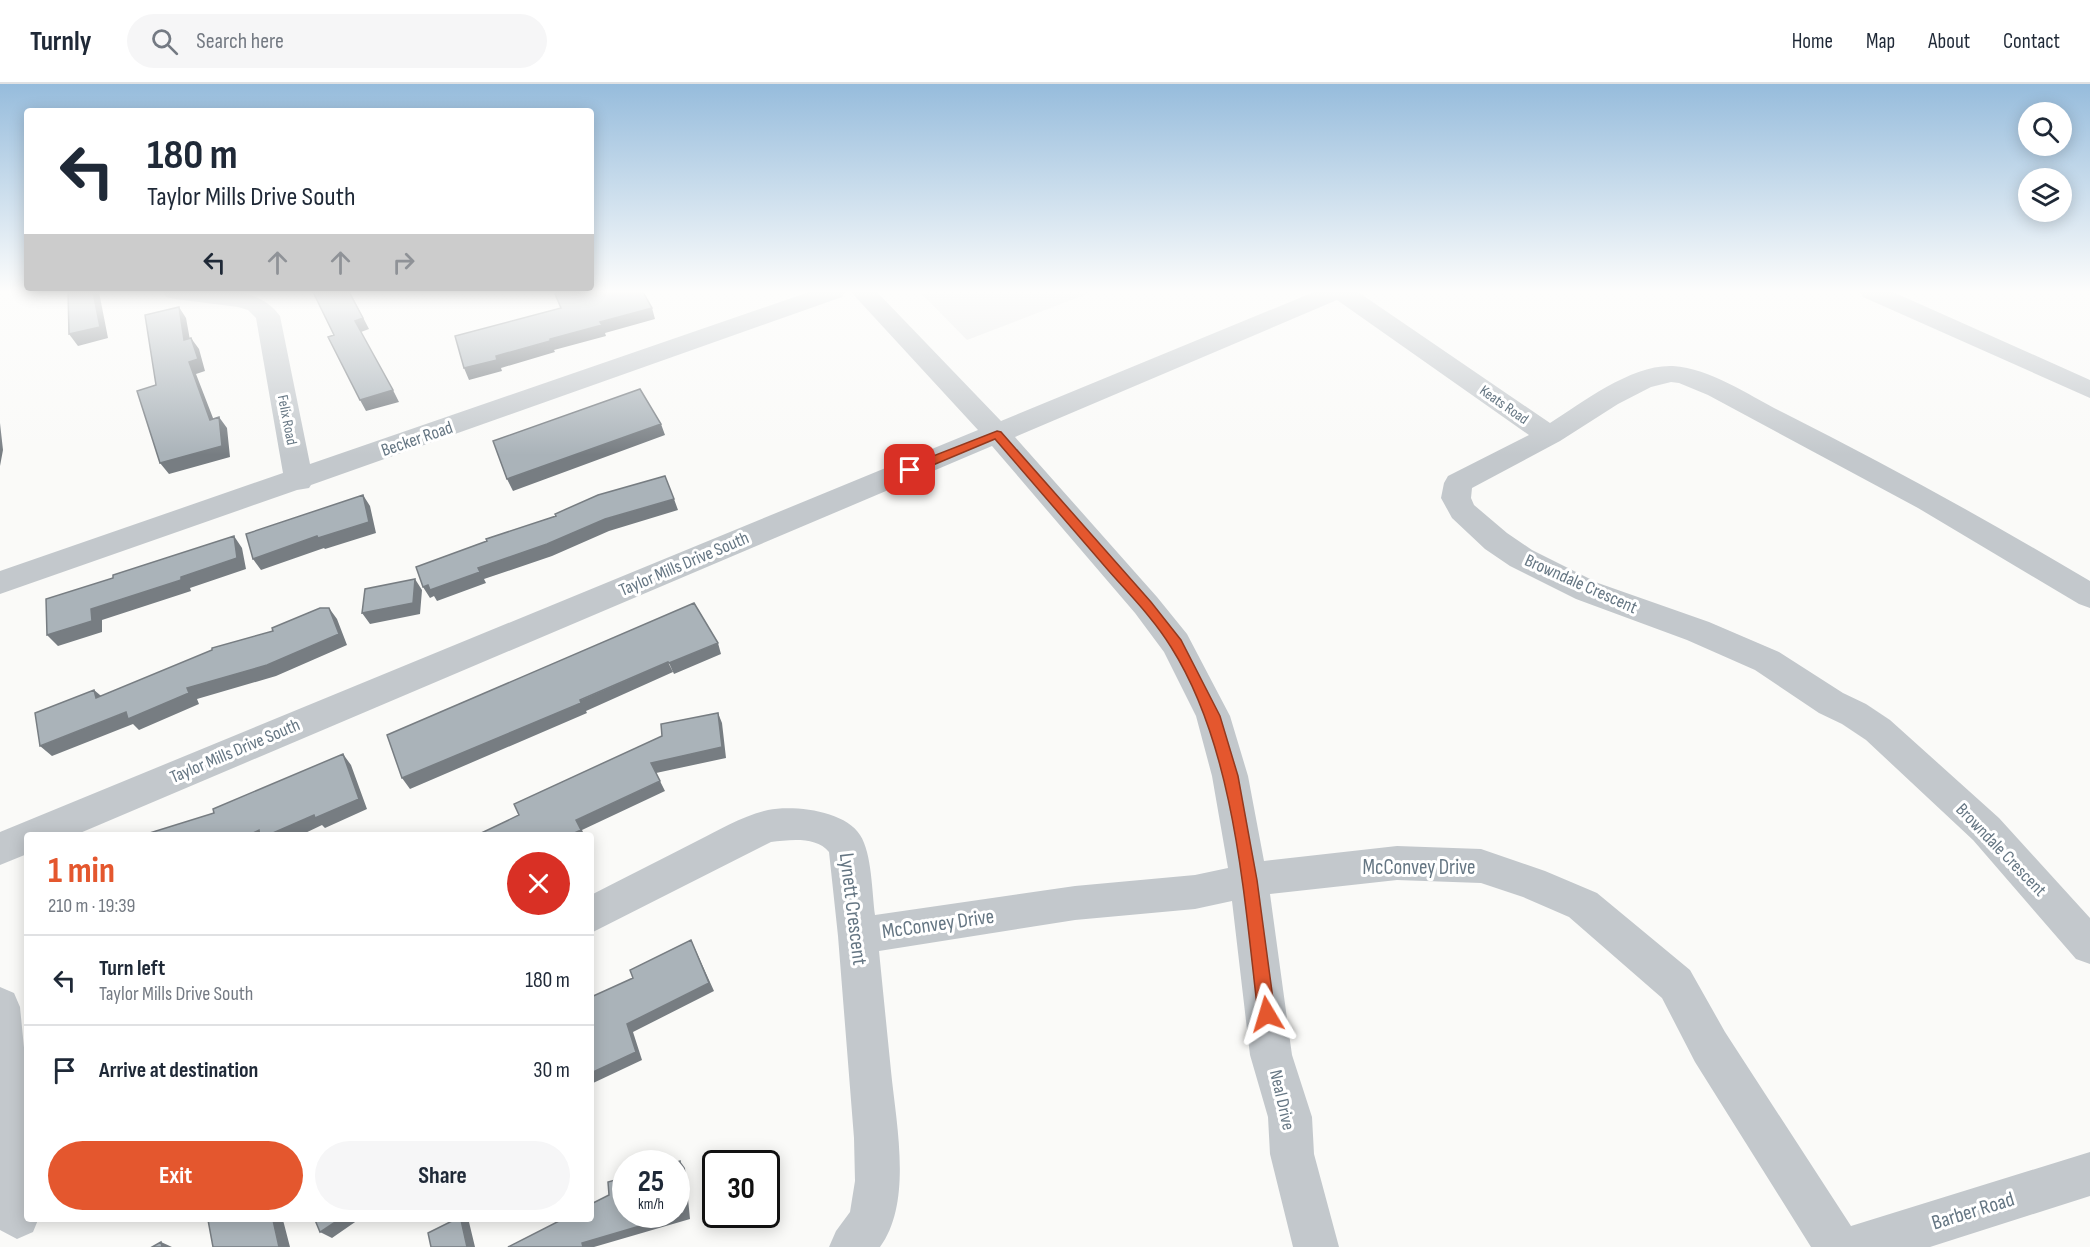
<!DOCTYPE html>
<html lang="en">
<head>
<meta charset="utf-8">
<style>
	:root { --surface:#fff; --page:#f6f6f7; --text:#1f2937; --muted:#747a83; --line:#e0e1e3; --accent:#e4572e }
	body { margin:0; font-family:"Sofia Sans Condensed",sans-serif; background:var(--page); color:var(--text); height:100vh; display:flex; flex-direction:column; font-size:22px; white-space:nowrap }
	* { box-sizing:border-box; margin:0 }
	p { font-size:20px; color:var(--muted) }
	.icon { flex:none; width:33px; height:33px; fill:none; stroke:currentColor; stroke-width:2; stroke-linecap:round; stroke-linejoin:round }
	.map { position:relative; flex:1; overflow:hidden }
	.sheet { position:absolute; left:24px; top:748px; width:570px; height:390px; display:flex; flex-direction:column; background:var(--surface); border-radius:6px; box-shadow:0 3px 15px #0003 }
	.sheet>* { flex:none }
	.hud { position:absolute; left:24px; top:24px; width:570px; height:183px; border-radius:6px; box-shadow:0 3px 15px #0003; background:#fff; color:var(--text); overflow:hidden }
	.tools { position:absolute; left:2018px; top:18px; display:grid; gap:12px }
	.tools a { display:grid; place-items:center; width:54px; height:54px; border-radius:50%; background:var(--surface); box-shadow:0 3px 15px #0003; font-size:30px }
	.speed { position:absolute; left:612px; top:1066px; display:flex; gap:12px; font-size:30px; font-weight:700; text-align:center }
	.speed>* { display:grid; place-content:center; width:78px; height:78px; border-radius:50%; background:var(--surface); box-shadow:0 3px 15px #0003; line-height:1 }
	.speed small { font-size:15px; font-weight:400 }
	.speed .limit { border:3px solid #111; border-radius:9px; background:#fff; color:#111 }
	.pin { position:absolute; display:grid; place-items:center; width:51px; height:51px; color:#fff; margin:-26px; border-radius:12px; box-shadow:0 3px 9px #0006 }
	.me { position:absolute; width:66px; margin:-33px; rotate:353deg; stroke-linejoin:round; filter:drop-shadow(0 0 4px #0008) }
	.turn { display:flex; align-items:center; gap:21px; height:126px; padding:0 24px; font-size:27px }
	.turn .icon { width:78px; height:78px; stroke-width:2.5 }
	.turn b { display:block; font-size:42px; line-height:51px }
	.lanes { display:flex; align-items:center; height:57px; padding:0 24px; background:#0003; justify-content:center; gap:30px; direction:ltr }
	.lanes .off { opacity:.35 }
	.round { display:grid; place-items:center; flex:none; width:63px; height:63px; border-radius:32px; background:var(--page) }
	.headline { display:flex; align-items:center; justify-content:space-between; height:102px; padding:0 24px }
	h1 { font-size:36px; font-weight:700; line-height:45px; color:var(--accent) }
	.primary-button { display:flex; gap:12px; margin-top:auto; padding:12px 24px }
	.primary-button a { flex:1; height:69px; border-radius:36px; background:var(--accent); color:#fff; font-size:24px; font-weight:700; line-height:69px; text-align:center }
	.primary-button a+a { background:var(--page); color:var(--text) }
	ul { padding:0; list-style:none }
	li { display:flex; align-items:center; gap:18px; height:90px; padding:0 24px; border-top:2px solid var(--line) }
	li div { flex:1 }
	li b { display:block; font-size:22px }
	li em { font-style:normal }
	header { display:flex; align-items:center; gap:36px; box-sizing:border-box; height:84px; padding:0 30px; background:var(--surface); border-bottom:2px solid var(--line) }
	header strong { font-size:28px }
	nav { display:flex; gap:33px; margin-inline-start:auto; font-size:21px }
	.search { width:420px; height:54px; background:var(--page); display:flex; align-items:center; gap:15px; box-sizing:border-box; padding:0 21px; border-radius:33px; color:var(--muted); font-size:22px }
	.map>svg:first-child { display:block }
	.built { fill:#e8e9e9 }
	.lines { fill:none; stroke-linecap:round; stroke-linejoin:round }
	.minor { fill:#c3c8cc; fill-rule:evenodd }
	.shaded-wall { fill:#777d82 }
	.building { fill:#aab3b9; stroke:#777d82; stroke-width:1.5 }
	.route { fill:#e4572e; stroke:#94391e; stroke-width:1.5 }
	.labels { text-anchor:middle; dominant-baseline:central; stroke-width:6; stroke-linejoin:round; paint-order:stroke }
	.far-street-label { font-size:15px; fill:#657683; stroke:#fff }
	.street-label { font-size:18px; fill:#657683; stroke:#fff }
	.near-street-label { font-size:21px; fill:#657683; stroke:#fff }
</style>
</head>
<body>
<header>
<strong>Turnly</strong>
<div class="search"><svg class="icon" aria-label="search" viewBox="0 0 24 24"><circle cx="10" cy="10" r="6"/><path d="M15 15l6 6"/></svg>Search here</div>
<nav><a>Home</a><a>Map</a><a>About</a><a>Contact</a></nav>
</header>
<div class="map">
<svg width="2090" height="1163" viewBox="0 0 2090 1163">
	<rect width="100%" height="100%" fill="#fafaf8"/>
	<path class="built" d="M920,208H1092L967,256Z"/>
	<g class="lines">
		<path class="minor" d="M163,208C200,208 256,197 280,232L310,380L809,208H845L842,213L311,401L309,404L297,406L0,510V487L283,389L256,234L248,226L238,223L175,215L166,213Z
			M851,208H877L1001,337L1314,208H1358L1550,339C1583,318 1632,280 1673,282C1713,285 1751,313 1786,330C1889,382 1991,438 2090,497V524L2079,520L1918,424L1708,311L1679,299L1671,298L1651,303L1618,320L1560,357L1472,404L1471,414L1474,421L1507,449L1532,466L1598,499L1709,538L1779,568L1843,609L1866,620L1890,636L1999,734L2090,834V880L2076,875L1973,756L1866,656L1842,640L1819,629L1755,586L1687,556L1576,515L1510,482L1485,465L1452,434L1441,414L1444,399L1448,392L1529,351L1337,216L1015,353L1157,513L1187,550L1230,632L1248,692L1264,777L1397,762L1481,765L1545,787L1597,809L1690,886L1725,948L1851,1142L2090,1068V1112L1930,1163H1811L1695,978L1662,914L1569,833L1523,813L1481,799L1397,796L1270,810L1292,971L1312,1033L1314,1070L1339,1163H1293L1270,1070L1268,1033L1250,971L1232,817L1195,825L1075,836L879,867C883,907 887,947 891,987C896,1039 913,1118 880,1163H829L836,1147L850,1128L855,1097L854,1054L838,852L829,768C816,752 789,756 771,758L591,849V811C626,793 662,775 697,757C719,746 744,731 768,726C795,721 845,727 860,751C872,769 872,809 875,831L1075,802L1195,791L1228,784L1212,692L1196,632L1164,568L1135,529L992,362L73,752H27V770L0,781V748L978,346Z
			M1860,208H1893L2090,296V314L1863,213Z
			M0,903L14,909L20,923L27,994V1136H38L33,1148L17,1155L0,1146Z"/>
	</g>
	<path class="shaded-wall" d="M93,208H99L108,254L78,262L69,250Z
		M349,208H350L369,245L361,248L355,237Z
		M179,223L186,234L192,267L184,256Z
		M652,224L655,235L605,249L606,252L554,266L555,268L501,284L502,287L469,296L464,284L496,272L600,238Z
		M191,254L199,265L205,287L196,290L218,347L210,336L189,278Z
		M393,306L399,318L366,327L360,316Z
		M219,333L227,344L230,373L169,390L160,379Z
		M0,339L3,366L0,382Z
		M661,340L665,351L513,407L507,395Z
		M363,411L370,422L376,449L325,465L324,464L261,486L253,475Z
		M674,415L678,426L609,447L552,472L484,495L486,499L437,517L434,512L430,514L423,503L478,484L605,435Z
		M234,452L242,464L246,485L190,504L191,507L102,536V548L58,562L47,551L91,525L181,493Z
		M415,495L422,506L420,530L370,540L362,529Z
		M329,524L337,535L347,561L276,592L197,615L199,620L139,646L133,640L52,672L40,662L187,604Z
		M718,559L721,570L674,590L669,579Z
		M668,578L673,588L586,627L587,629L410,705L402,694Z
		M94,606L106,616L96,614Z
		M718,629L722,639L726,674L656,689L651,679Z
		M343,670L351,681L367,725L325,744L322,741L299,752H266Z
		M660,697L665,707L582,746L585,752H568L576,736Z
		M259,746L264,752H247Z
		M691,856L714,907L633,948L642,976L591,1000V989L627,940Z
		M680,1077L685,1084L690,1135L594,1163H583L582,1159Z
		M273,1136H283L290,1163H279Z
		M338,1136H358L332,1154L320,1148Z
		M461,1136H466L469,1138L475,1163H467Z
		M161,1158L172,1163H162Z"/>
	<path class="building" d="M68,208H93L100,243L69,250Z
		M313,208H349L363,234L355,237L393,306L360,316L328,253L334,251Z
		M561,208H643L652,224L600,238L602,241L550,255V257L496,272L497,276L464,284L455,252L561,224L555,210Z
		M179,223L184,256L191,254L198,275L189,278L210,336L219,333L222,362L160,379L137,307L156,301L145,231Z
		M640,305L661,340L507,395L493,357Z
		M665,392L674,415L605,435L547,460L478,484L480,488L430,506L428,501L423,503L416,483L487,457L486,455L556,432L555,430L598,411Z
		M363,411L369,438L318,454L317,452L253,475L246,450Z
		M234,452L237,474L181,493V496L91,525L92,537L47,551L46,515L113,494V491Z
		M415,495L413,519L362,529L365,505Z
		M694,519L718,559L669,579L668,578L580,616L581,619L402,694L387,651Z
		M320,524H329L339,550L267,581L187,604L189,609L128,635L126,628L40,662L35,629L94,606L96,614L212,566V564L273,547L272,544Z
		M718,629L722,663L651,679L660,697L576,736L581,746L568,752H475L519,731L514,720L662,652L661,640Z
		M343,670L359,715L315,734L314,731L266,752H260L259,746L247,752H140L214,729L213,725Z
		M691,856L709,899L627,940L636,968L591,989V913L633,894L630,886Z
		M680,1077L684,1129L582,1159L583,1163H508L561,1136H591V1120L609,1111L608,1098L626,1093V1131H676V1080H671Z
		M208,1136H273L279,1163H213Z
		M315,1136H338L320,1148Z
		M454,1136H461L467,1163H431L428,1149Z
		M161,1158L162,1163H152Z"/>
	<linearGradient id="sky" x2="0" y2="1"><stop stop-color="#96bcdc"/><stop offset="0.56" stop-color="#fdfdfc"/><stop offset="1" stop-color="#fdfdfc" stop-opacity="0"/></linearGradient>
	<rect width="2090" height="371" fill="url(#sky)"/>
	<path class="route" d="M997,347L1001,348L1151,518L1181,556L1220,632L1238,692L1257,796L1275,930L1273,936L1267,939L1261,936L1258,930C1244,813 1235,664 1171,563C1154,535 1129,510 1108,486C1070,442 1033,399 995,355L914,389H905L904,386L905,383Z"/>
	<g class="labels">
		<g class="far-street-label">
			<text transform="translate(1504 321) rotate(35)">Keats Road</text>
			<text transform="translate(287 336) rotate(79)">Felix Road</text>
		</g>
		<g class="street-label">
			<text transform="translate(417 355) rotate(-19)">Becker Road</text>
			<text transform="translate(684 480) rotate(-23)">Taylor Mills Drive South</text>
			<text transform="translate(1581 500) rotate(24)">Browndale Crescent</text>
			<text transform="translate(235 667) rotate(-23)">Taylor Mills Drive South</text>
			<text transform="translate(2001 766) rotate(46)">Browndale Crescent</text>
			<text transform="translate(1282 1016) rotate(77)">Neal Drive</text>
		</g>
		<g class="near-street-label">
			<text x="1419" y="783">McConvey Drive</text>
			<text transform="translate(853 825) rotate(83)">Lynett Crescent</text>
			<text transform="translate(938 840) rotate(-8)">McConvey Drive</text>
			<text transform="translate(1973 1127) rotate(-17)">Barber Road</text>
		</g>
	</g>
</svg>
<div class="tools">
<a><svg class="icon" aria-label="search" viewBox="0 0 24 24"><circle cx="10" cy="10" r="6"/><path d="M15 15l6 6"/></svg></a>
<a><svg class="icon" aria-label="layers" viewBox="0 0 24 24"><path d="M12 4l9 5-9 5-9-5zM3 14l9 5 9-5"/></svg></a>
</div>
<div class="speed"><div>25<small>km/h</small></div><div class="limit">30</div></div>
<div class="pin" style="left:910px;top:386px;background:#d93025"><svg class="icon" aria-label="arrive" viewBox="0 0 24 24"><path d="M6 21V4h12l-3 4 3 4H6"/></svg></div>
<svg class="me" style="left:1267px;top:930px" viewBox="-20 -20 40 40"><path d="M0-17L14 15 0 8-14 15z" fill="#e4572e" stroke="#fff" stroke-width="4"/></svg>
<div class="hud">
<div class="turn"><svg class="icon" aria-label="left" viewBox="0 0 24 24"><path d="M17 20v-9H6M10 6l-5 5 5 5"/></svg><div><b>180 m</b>Taylor Mills Drive South</div></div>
<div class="lanes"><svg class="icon" aria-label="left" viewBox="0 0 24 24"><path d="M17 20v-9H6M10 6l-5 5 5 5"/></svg><svg class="icon off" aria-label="ahead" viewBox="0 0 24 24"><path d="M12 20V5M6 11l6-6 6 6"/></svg><svg class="icon off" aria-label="ahead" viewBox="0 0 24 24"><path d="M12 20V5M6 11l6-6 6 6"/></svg><svg class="icon off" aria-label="right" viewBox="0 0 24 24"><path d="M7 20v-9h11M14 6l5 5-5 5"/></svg></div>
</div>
<section class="sheet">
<div class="headline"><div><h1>1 min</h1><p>210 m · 19:39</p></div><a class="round" style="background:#d93025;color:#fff"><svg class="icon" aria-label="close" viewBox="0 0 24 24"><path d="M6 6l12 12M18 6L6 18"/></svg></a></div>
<ul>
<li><svg class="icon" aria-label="left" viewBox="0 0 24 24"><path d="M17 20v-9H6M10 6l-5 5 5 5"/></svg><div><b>Turn left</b><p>Taylor Mills Drive South</p></div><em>180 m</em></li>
<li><svg class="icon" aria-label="arrive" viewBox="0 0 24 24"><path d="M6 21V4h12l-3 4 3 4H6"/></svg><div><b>Arrive at destination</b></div><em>30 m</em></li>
</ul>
<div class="primary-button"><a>Exit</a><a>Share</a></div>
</section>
</div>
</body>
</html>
